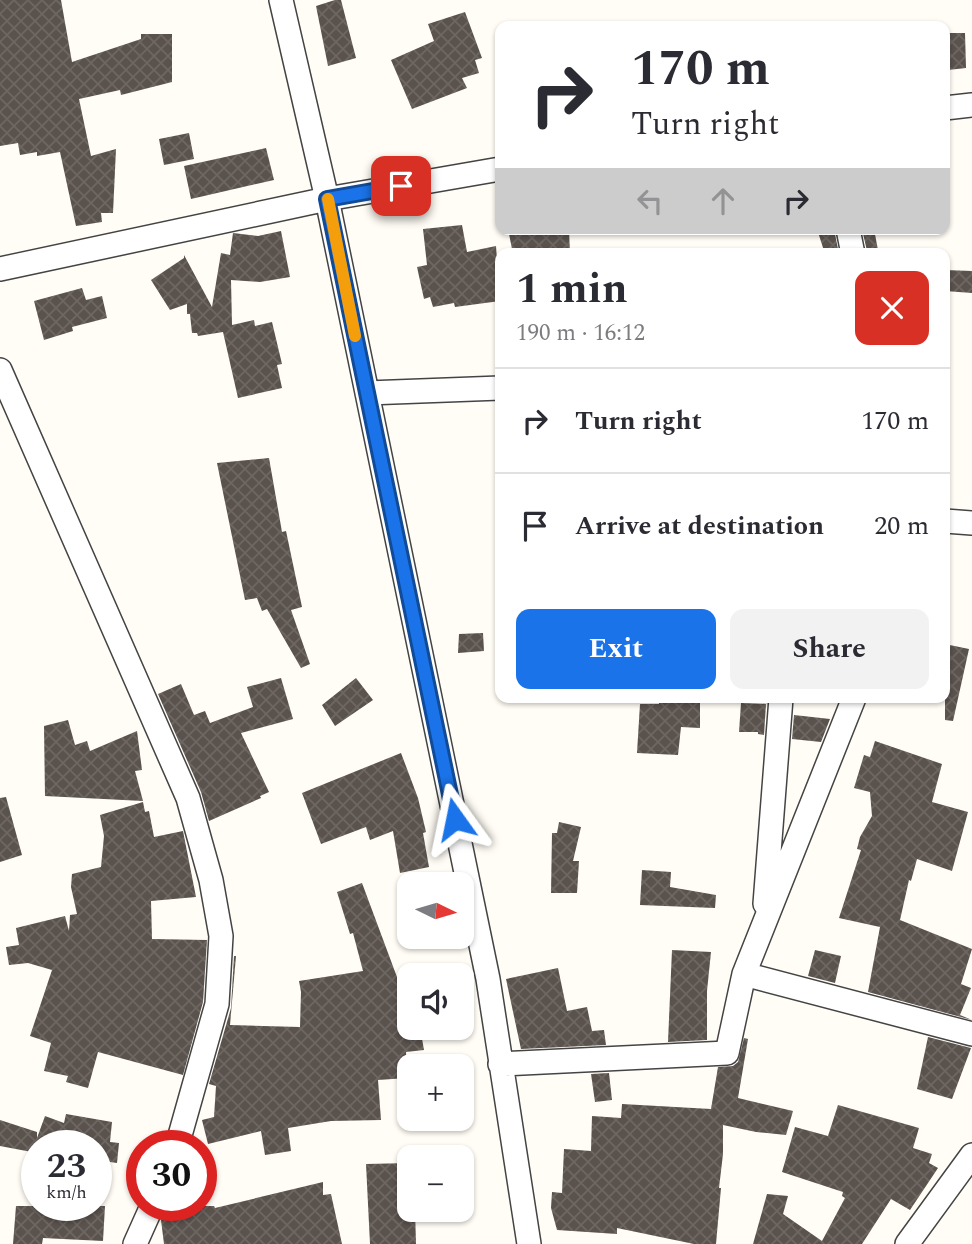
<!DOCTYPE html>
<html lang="en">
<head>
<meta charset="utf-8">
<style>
	:root { --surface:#fff; --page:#f2f2f3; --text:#2b2b33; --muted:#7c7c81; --line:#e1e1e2; --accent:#1a73e8 }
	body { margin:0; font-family:Spectral,serif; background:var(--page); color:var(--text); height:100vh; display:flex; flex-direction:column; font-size:26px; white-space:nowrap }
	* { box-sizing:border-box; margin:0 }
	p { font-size:23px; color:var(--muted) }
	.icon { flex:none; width:38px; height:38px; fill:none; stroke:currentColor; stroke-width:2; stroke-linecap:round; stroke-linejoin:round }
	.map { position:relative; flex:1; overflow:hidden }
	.panel { position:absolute; left:495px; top:248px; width:455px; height:455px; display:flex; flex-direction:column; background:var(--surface); border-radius:14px; box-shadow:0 2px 5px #0004 }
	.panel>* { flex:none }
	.guide { position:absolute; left:495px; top:21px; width:455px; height:214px; border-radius:14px; box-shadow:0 2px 5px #0004; background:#fff; color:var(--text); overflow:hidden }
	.needle { width:46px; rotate:95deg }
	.fabs { position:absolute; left:397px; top:872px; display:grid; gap:14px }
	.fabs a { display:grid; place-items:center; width:77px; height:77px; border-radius:14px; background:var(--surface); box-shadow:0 2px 5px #0004; font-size:35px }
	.speed { position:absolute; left:21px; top:1130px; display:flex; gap:14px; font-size:35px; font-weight:700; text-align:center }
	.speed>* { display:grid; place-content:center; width:91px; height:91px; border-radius:50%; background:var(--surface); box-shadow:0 2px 5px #0004; line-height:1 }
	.speed small { font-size:18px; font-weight:400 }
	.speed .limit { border:10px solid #d22; background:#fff; color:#111 }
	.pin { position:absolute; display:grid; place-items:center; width:60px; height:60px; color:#fff; margin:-30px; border-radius:14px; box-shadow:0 4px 10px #0006 }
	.me { position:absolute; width:77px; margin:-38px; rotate:348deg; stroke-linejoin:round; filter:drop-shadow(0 0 5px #0008) }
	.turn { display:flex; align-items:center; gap:24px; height:147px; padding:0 21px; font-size:32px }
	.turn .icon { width:91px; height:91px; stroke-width:2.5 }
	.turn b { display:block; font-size:49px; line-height:60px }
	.lanes { display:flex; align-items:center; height:66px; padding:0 21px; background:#0003; justify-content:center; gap:35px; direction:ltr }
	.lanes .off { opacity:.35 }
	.round { display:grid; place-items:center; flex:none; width:74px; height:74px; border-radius:14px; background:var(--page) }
	.headline { display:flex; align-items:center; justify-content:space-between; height:119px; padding:0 21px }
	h1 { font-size:42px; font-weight:700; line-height:52px }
	.cta { display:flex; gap:14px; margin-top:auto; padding:14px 21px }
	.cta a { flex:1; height:80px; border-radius:14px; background:var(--accent); color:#fff; font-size:28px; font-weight:700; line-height:80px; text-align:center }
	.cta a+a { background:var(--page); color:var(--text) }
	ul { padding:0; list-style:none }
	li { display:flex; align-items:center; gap:21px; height:105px; padding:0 21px; border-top:2px solid var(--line) }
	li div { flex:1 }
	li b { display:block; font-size:26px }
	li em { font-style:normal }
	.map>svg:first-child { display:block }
	.building { fill:url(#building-cross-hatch) }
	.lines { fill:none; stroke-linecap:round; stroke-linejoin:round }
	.street-casing { stroke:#444; stroke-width:26 }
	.street { stroke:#fff; stroke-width:23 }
	.route-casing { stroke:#114b97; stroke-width:18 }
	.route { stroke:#1a73e8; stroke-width:12 }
	.slow { stroke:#f59e0b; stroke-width:12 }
</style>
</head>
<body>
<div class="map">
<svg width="972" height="1244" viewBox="0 0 972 1244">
	<defs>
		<pattern id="building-cross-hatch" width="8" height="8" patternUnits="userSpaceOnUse" patternTransform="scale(1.75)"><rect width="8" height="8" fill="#5a524d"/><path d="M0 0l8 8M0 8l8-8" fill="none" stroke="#6d6662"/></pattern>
	</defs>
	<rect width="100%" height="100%" fill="#fffdf5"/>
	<path class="building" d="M0,0H61L72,62L141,39V34H172V82L121,95L120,90L79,99L91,156L116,149L113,213H101L102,222L76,226L60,152L37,156V152L20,155L18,143L0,146Z
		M335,0H341L356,58L328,66L316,6Z
		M465,12L482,58L475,60L479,73L462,78L467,88L412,109L391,60L434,41L428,24Z
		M947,33H965L966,68L948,70Z
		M189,133L194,159L164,165L159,139Z
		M266,148L274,180L191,199L184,166Z
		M462,225L467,252L496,246L500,301L455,307L454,303L433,307L430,297L424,299L417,267L427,265L423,229Z
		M508,229H569L570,254H513Z
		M817,229H834L839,254H825Z
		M862,229H874L878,250L867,251Z
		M281,231L290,277L260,282L231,280L232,325L254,320L255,326L272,322L282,364L277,365L282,388L238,398L223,332L198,336L197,333H192L190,314H187V304L170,310L151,280L184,258V255L212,307L221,253L230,255L233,233L258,236Z
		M945,270L972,271V293L945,291Z
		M82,288L86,300L102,296L107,318L72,327L73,331L44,340L34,301Z
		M269,458L282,532L286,531L302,607L291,610L310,664L301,668L267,609L262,611L257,598L245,600L217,463Z
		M483,633L484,651L458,653L459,634Z
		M945,644L969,649L953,721L945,720Z
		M281,678L293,719L241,733L269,792L260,796L261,798L209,821L201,792L158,694L181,684L194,715L205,711L210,723L253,707L247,687Z
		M356,678L373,700L335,726L322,705Z
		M659,701H700V728L681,727L678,755L637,753L640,704H659Z
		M741,703L766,704L764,735L758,734V732H739Z
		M794,715L830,719L821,742L792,739Z
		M68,720L75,745L87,741L90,751L137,731L142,770L135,771L143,801L45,796L44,726Z
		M875,741L942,764L932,802L968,812L952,871L917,859L911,881L909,880L900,920L972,949L961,984L971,988L960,1015L972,1020L868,992L880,927L839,918L861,850L857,849L860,837L872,816L870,792L854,788L864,755L870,757Z
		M401,753L418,798L426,832L423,833L429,867L400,873L393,831L370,840L366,827L321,844L302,793Z
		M6,797L22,855L0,862V798Z
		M143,802L145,812L149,811L154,837L183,831L196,897L151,901L152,939L207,940L203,1002L183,1075L98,1052L88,1088L66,1082L68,1076L44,1071L51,1043L30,1036L52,970L28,963L9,965L6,947L19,945L16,928L65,916L69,931L70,915L77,914L71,887L72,874L101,867L104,836L100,815Z
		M559,822L581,827L573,861H579L577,893H551L552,833H557Z
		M642,870L671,872L670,887L716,895L715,908L640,905Z
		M362,883L410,1012V1027H420L424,1050L406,1052L407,1078L378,1080L381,1120L331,1121L288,1128L291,1151L265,1155L261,1131L208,1144L202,1120L214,1117L216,1086L209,1084L231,1008L234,956H236L230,1025L300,1027L301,992L299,981L363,971L353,933L350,934L337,892Z
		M672,950L711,952L707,991V1040L668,1042Z
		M815,950L841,956L835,983L808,976Z
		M558,968L567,1011L587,1007L592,1031L604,1030L606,1045L521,1049L506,979Z
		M928,1037L971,1048L952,1099L917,1089Z
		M744,1038L748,1039L738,1098L793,1111L786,1135L756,1132L723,1125V1154L719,1188H721L716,1244H694L617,1228V1234L557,1230L551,1208L552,1192L562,1193L564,1149L591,1151L592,1116L621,1118L622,1104L711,1109L718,1067L733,1066L738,1062Z
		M609,1073L612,1100L595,1102L591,1074Z
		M838,1105L919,1128L913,1148L932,1154L929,1163L938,1168L910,1210L891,1199L862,1244H753L767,1194L788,1196L783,1214L822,1241L845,1198L842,1196L843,1192L782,1172L795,1127L828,1136Z
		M66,1114L112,1122L110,1142L119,1143L117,1163L96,1160V1146H37V1153L0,1146V1120L37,1132V1138L45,1116L64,1123Z
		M410,1163V1209H415L416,1244H370L366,1164Z
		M323,1182V1195L331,1194L342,1244H164L161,1220L166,1206H214L215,1208Z
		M16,1206H105L103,1241L43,1238L42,1244H13Z"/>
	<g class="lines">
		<g class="street-casing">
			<path id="street" d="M281,0L327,199L488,979L529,1244
				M945,108L972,105
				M848,229L853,254
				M0,269L327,199L500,169
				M0,370L188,798L211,880L221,936L217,1004L177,1146
				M367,393L500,388
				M945,521L972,523
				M765,904L781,698
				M744,974L972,1034
				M500,1064L727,1053L744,974L854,698
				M135,1244L152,1206
				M907,1244L972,1155"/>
		</g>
		<use href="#street" class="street"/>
	</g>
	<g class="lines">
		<g class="route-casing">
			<path id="route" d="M401,186L327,199L455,819"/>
		</g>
		<use href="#route" class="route"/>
		<path class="slow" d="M328,199L355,336"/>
	</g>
</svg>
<div class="fabs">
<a><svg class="needle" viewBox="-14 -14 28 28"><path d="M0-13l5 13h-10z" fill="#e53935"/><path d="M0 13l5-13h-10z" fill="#7c7c81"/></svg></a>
<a><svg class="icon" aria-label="sound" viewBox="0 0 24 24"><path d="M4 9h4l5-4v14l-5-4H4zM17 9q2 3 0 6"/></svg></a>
<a>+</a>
<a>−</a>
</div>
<div class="speed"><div>23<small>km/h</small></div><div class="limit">30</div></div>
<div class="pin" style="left:401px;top:186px;background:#d93025"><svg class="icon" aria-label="arrive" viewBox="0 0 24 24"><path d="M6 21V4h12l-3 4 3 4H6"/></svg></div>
<svg class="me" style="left:455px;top:819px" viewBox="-20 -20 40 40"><path d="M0-17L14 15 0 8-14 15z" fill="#1a73e8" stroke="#fff" stroke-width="4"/></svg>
<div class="guide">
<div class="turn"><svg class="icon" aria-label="right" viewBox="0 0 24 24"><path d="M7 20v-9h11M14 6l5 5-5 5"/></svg><div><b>170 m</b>Turn right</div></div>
<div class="lanes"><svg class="icon off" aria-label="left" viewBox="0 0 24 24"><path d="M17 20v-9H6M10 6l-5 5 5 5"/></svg><svg class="icon off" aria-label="ahead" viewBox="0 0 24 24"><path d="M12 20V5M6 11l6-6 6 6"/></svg><svg class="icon" aria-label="right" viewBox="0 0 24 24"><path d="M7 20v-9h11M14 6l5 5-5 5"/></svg></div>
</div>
<section class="panel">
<div class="headline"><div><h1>1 min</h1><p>190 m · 16:12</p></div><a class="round" style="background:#d93025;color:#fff"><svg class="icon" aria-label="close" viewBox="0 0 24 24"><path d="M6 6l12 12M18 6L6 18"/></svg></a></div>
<ul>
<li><svg class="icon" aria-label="right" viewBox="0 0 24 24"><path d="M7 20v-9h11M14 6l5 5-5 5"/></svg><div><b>Turn right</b></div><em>170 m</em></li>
<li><svg class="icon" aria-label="arrive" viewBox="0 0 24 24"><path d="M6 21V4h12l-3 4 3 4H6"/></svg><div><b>Arrive at destination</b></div><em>20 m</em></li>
</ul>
<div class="cta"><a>Exit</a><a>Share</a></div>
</section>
</div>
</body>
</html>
